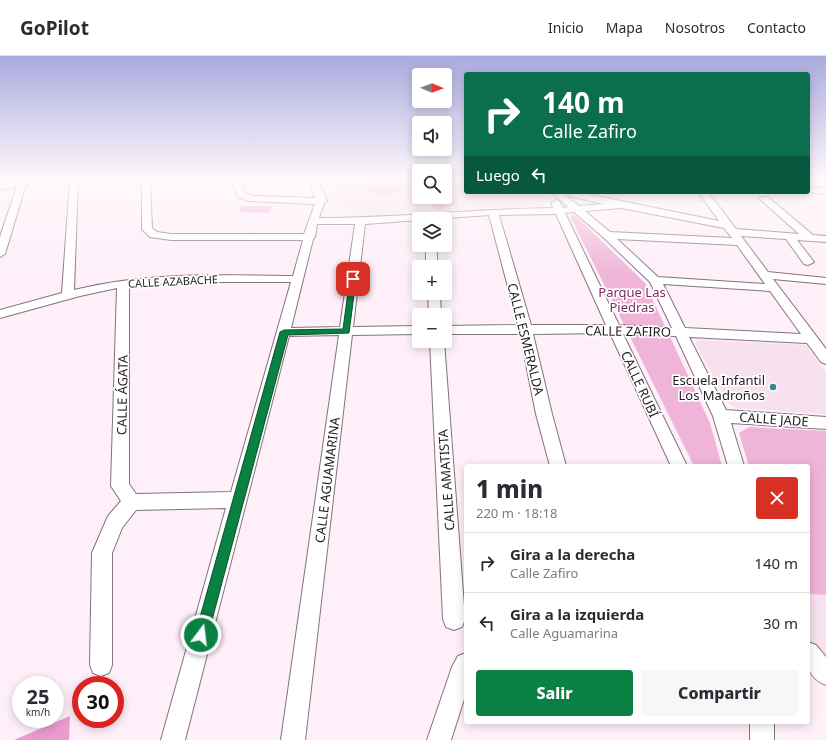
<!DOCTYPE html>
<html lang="es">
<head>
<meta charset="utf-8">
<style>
	:root { --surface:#fff; --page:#f7f7f7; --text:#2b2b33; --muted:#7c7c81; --line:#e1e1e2; --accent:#0b8043 }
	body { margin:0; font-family:"Noto Sans",sans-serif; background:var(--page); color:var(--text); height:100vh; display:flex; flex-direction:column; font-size:15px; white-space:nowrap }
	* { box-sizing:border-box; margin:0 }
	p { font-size:13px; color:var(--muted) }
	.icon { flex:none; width:22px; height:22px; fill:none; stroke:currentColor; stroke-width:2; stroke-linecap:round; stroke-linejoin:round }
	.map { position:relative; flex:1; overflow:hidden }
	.side { position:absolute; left:464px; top:408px; width:346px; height:260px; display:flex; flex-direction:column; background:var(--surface); border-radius:4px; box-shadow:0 2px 10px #0003 }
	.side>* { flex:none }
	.hud { position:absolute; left:464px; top:16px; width:346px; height:122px; border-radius:4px; box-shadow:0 2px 10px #0003; background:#0b6e4f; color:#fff; overflow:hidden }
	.needle { width:26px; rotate:91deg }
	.fabs { position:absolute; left:412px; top:12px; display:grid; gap:8px }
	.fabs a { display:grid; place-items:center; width:40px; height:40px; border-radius:4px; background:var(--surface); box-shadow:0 2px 10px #0003; font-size:20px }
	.speed { position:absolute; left:12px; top:620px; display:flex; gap:8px; font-size:20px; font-weight:700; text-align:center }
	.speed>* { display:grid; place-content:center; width:52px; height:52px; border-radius:50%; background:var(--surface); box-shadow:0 2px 10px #0003; line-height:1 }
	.speed small { font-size:10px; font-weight:400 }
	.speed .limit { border:6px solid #d22; background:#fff; color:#111 }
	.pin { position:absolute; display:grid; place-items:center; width:34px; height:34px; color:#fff; margin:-17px; border-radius:8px; box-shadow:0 2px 6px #0006 }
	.me { position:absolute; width:44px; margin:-22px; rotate:15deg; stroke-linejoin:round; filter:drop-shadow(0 0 3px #0008) }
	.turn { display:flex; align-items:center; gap:14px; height:84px; padding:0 12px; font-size:18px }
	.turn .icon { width:52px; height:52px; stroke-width:2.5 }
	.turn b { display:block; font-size:28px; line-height:34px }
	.then { display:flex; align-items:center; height:38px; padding:0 12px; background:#0003; gap:8px; font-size:15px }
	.round { display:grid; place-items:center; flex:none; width:42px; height:42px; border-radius:4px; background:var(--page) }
	.head { display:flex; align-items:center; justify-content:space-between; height:68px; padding:0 12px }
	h1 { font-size:24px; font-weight:800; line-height:30px }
	.cta { display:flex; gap:8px; margin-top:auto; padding:8px 12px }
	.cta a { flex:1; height:46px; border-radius:4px; background:var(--accent); color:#fff; font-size:16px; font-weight:800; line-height:46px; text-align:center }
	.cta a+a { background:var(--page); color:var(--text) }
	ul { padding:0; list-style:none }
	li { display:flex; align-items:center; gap:12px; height:60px; padding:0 12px; border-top:1px solid var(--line) }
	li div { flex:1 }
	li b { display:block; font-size:15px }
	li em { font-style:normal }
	header { display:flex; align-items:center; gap:24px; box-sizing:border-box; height:56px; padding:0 20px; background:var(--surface); border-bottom:1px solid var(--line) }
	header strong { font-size:19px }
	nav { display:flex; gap:22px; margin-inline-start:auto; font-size:14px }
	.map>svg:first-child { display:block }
	.built { fill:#f8e1ee }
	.green { fill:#efb4d8 }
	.water { fill:#eb9ace }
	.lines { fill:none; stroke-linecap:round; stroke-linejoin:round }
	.minor-casing { stroke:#81747c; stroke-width:2 }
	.minor { fill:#fff; fill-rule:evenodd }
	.route { fill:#0b8043; stroke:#07532c }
	.poi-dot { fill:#3e848e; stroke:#fff; stroke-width:1.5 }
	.labels { text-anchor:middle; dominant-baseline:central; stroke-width:3.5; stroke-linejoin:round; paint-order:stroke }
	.far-street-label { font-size:11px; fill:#211c1f; stroke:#fff }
	.park-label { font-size:13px; fill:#86296b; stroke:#fff }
	.street-label { font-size:13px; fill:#211c1f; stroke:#fff }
	.poi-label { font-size:13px; fill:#211c1f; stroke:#fff; text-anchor:end }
</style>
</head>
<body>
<header>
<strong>GoPilot</strong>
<nav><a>Inicio</a><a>Mapa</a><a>Nosotros</a><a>Contacto</a></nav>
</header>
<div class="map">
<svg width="826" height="684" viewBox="0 0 826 684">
	<rect width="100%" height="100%" fill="#feeff8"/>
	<path class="built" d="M326,124H419V141H445V124H466V136H535L548,139L550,146L542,150L487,152L368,160H356L330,139L332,134Z
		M700,284L806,289L826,316V358L736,352L728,347L695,287Z
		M808,538L826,539V602L808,582Z"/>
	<path class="green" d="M388,124H414L419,128V129L380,142L365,131Z
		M419,132V141H445V138L460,147L438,154L410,135Z
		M242,150H272L269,157L239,156Z
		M572,159L576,160L645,227L710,367L722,410H694L570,160Z
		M749,371L826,375V539L808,538V410H749L739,377Z"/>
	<path class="water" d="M70,660L69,684H14Z"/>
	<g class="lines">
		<g class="minor-casing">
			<path id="minor" d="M18,124H37L26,128L5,198L0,201V181L17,130L0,134V128Z
				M70,124H78L74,234C146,216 219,219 293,220L303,184H171L150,181L142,173V124H150L152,172L157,176L171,178H304L315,148L248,145L238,141L232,124H241L245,137L252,140L315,142L309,124H318L327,145L324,147L319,162C397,162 475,153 553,152L551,147L556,144L559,145L563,152L568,151L551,136H577L719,165L698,136H708L736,173L799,178L760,143L762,141H768L813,179L826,180V186L797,184L814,206L808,209L804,208L786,183L741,180L768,216L826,222V228L773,223L826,293V308L821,306L807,287L689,281L726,354L826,361V373L731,367L744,410H728L713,360L676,280L623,278L687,410H671L610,277L533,278L552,358L566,410H550L536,358L520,278H445V270L518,269L489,159L365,168L353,271L419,270V278L352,279L305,684H281L339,279L289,280L185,684H161L226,452L136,454L122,472L112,497V609L109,617L101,620L93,617L90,609L92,497L108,460L121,445L111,430L117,232L80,240L0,262V254L62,237ZM565,139L604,148L579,150ZM621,152L724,172L732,182L610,176L585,155ZM574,156L603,181L650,226L672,272L619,269L565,157ZM556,158L606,269H531L499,159ZM317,168H355L340,271L291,272L313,183L315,181ZM617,183L737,189L765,228L658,221ZM190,226H291L231,436L136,438L129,428V230ZM663,228L770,235L801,278L685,272Z
				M808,131L826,132V138L805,136H808Z
				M426,189H436L438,211H426Z
				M428,237H440L441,259H429Z
				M430,285H444L465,563L462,571L454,574L446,571L443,563Z
				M808,586L816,589L826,601V629C804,620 808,606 808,586Z
				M466,597V637L451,684H427L452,611L458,600Z
				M750,666H774V684H750Z"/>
		</g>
		<use href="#minor" class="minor"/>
	</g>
	<linearGradient id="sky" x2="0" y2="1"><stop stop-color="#a9aade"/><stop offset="0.56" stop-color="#fff8fc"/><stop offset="1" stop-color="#fff8fc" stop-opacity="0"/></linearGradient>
	<rect width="826" height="220" fill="url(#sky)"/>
	<path class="route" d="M350,221L356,223L349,277L288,279L208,579L206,584L201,586L197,584L195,579L280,276L284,274L343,273Z"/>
	<circle class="poi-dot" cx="773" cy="331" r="4"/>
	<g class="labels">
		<g class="far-street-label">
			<text transform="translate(173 225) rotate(-3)">CALLE AZABACHE</text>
		</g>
		<g class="park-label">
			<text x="632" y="236">Parque Las<tspan x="632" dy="15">Piedras</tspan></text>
		</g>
		<g class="street-label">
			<text transform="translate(628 275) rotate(1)">CALLE ZAFIRO</text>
			<text transform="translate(526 283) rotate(76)">CALLE ESMERALDA</text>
			<text transform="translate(640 328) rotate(65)">CALLE RUBÍ</text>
			<text transform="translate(122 339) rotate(-89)">CALLE ÁGATA</text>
			<text transform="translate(774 363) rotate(4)">CALLE JADE</text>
			<text transform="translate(327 424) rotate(-83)">CALLE AGUAMARINA</text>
			<text transform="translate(446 424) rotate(-94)">CALLE AMATISTA</text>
		</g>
		<g class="poi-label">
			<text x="765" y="324">Escuela Infantil<tspan x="765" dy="15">Los Madroños</tspan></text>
		</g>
	</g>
</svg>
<div class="fabs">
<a><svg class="needle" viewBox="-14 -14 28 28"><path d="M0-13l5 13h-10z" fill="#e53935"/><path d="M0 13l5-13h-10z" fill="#7c7c81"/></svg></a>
<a><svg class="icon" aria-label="sound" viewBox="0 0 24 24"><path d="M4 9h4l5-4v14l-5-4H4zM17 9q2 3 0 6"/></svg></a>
<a><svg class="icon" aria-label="search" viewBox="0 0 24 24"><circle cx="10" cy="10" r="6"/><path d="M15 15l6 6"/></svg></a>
<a><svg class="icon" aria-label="layers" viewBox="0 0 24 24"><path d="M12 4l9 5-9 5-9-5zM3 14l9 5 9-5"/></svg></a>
<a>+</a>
<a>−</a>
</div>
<div class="speed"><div>25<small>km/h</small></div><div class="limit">30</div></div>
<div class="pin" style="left:353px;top:223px;background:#d93025"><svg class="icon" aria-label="arrive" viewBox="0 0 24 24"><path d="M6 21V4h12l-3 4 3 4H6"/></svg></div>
<svg class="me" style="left:201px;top:579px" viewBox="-20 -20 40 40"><circle r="17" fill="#0b8043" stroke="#fff" stroke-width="3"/><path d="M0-11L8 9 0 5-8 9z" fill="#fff"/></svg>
<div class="hud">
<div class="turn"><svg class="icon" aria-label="right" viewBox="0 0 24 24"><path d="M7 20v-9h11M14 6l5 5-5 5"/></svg><div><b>140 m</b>Calle Zafiro</div></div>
<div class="then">Luego<svg class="icon" aria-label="left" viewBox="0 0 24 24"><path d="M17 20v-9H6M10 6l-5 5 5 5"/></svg></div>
</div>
<section class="side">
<div class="head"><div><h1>1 min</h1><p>220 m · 18:18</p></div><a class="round" style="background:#d93025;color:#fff"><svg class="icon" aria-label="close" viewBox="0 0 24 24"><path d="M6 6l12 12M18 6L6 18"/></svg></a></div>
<ul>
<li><svg class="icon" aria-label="right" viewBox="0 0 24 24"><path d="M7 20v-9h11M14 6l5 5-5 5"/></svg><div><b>Gira a la derecha</b><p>Calle Zafiro</p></div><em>140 m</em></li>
<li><svg class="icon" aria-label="left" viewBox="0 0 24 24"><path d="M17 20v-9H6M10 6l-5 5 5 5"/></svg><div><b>Gira a la izquierda</b><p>Calle Aguamarina</p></div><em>30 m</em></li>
</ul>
<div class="cta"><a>Salir</a><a>Compartir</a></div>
</section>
</div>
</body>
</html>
